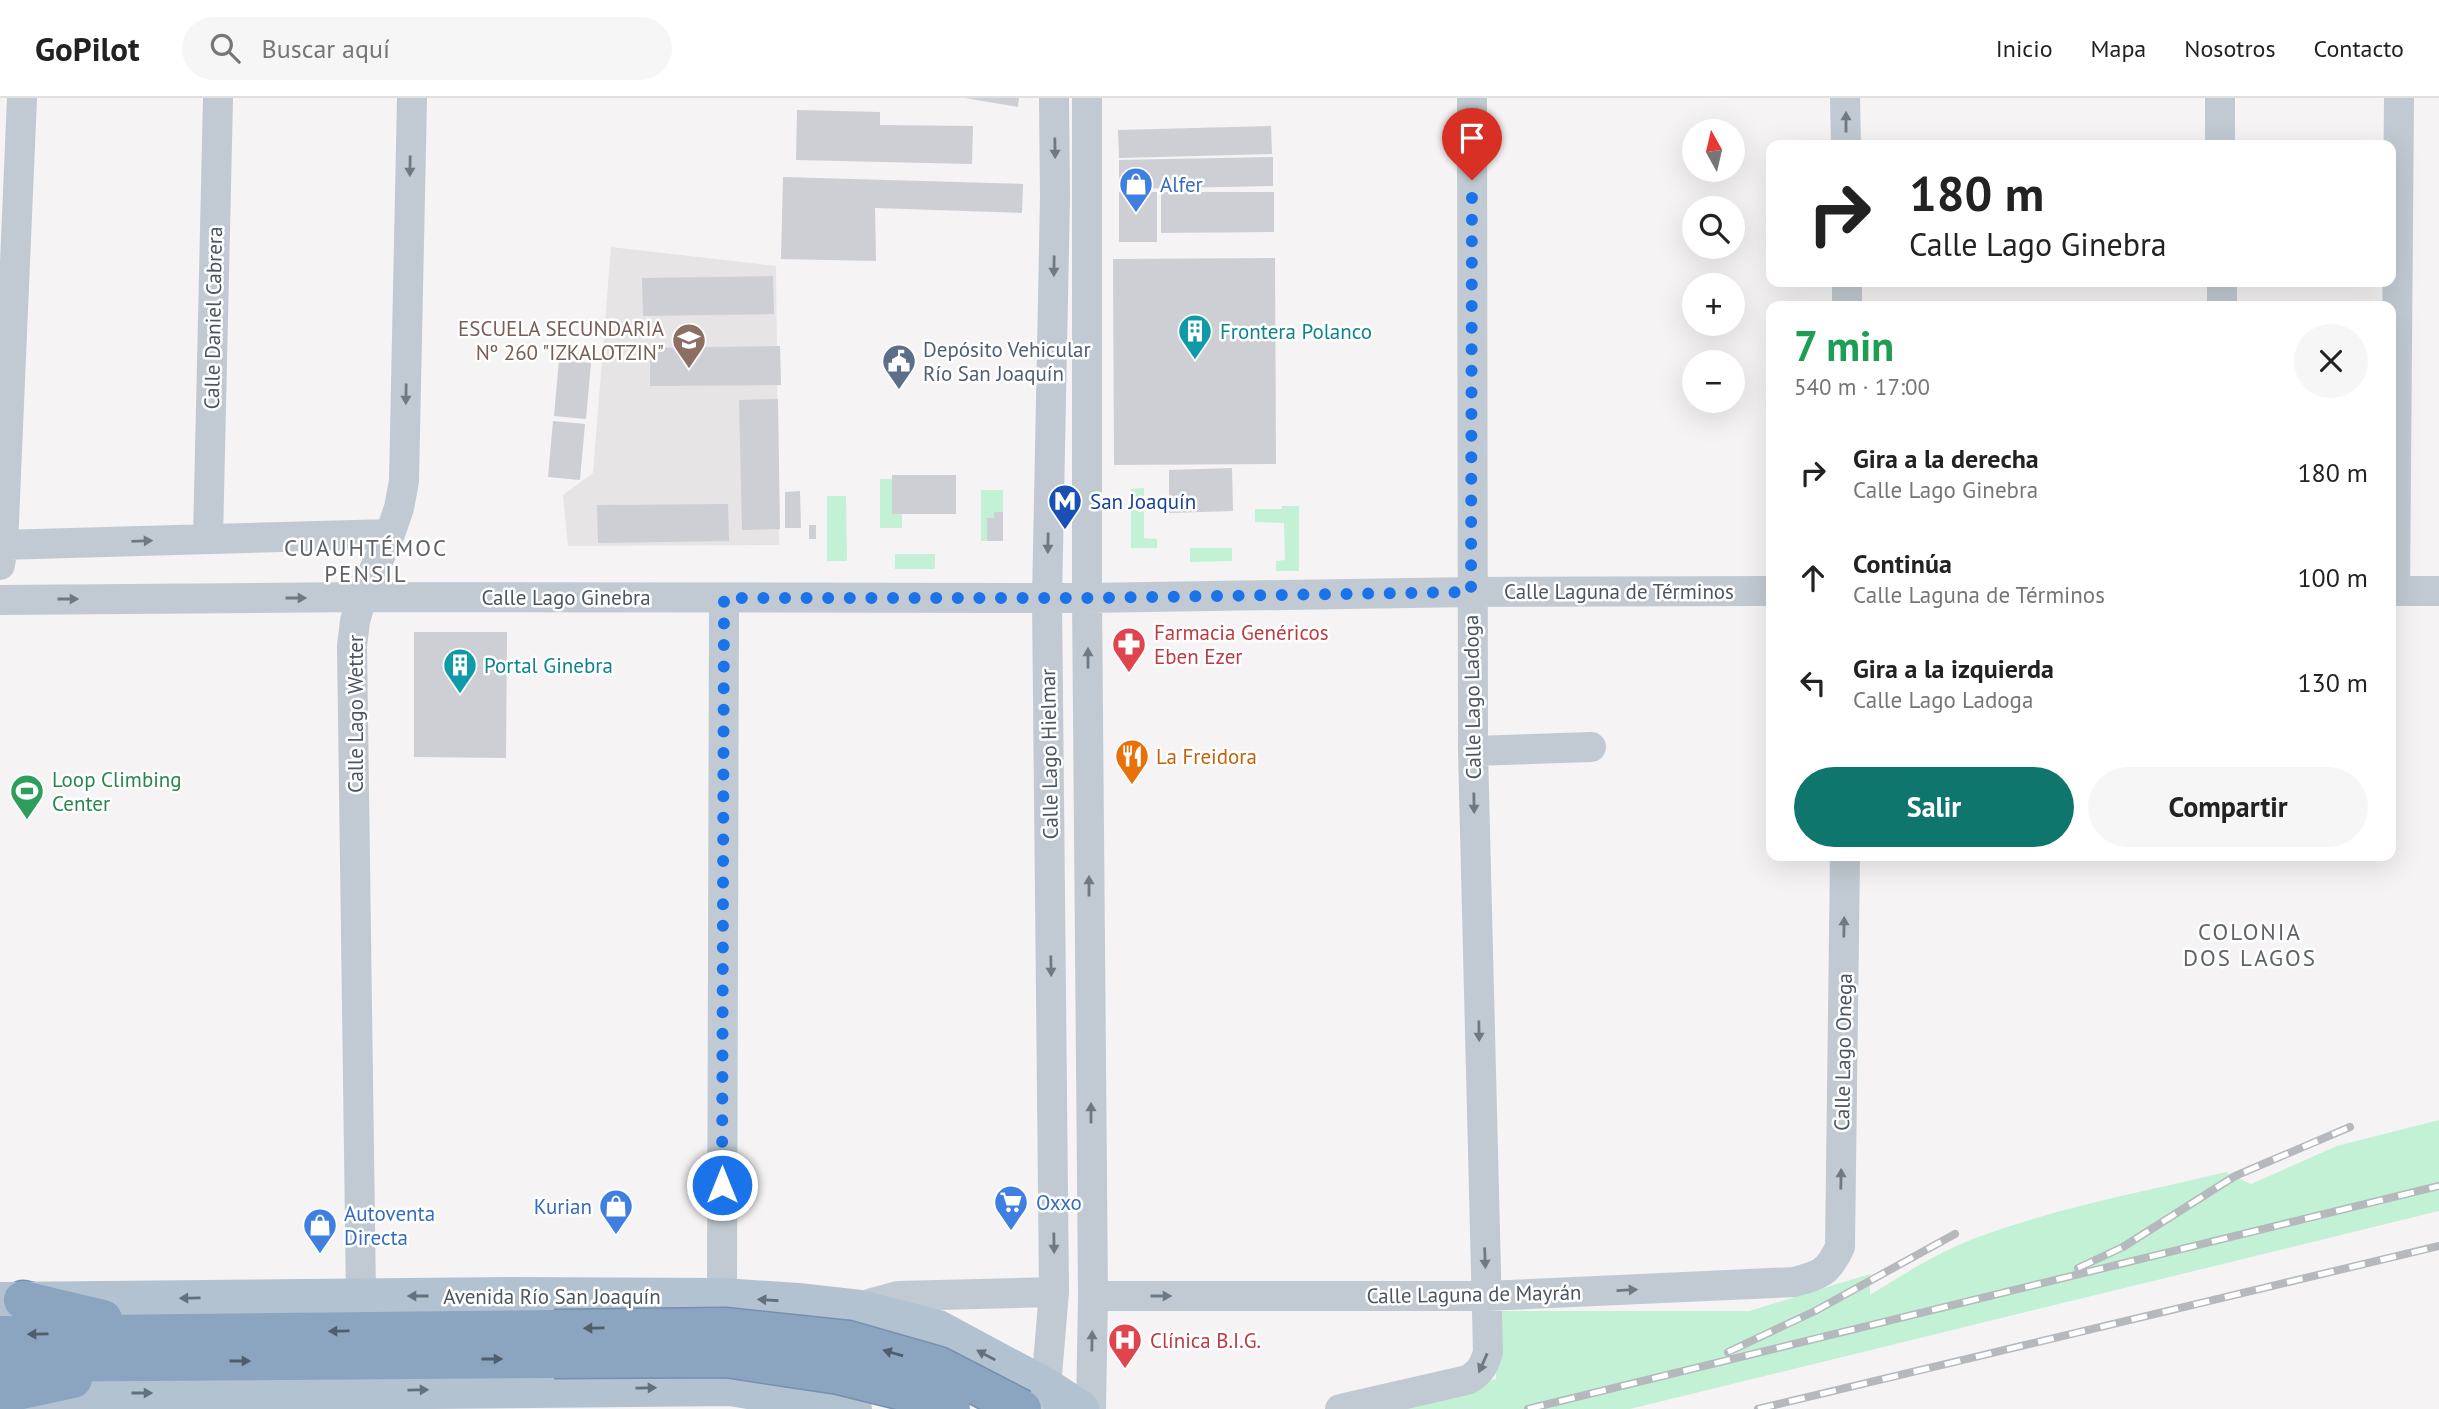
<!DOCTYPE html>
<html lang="es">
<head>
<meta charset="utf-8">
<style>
	:root { --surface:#fff; --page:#f6f6f6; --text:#222; --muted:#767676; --line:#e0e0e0; --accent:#0f766e }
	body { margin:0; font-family:"PT Sans",sans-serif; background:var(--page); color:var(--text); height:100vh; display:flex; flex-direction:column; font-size:26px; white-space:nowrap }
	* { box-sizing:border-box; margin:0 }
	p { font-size:23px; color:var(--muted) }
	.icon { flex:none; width:38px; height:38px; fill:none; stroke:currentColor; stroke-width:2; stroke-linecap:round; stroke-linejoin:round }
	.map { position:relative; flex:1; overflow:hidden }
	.sheet { position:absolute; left:1766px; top:203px; width:630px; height:560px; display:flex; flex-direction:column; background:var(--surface); border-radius:14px; box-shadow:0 7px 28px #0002 }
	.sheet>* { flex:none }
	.top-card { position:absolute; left:1766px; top:42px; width:630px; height:147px; border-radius:14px; box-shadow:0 7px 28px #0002; background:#fff; color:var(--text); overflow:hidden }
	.needle { width:46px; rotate:352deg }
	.tools { position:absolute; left:1682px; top:21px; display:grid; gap:14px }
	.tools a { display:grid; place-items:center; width:63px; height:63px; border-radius:50%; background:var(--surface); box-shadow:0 7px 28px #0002; font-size:35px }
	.pin { position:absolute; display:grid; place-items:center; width:60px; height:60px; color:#fff; margin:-72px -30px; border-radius:50% 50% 50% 0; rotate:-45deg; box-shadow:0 0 7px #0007 }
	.pin .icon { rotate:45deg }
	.me { position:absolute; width:77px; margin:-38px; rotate:0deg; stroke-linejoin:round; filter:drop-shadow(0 0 5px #0008) }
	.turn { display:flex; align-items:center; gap:24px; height:147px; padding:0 28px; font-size:32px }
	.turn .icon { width:91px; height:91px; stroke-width:2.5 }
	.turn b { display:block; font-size:49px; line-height:60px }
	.round { display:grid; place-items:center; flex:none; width:74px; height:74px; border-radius:37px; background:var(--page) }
	.headline { display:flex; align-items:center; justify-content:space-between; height:119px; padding:0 28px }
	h1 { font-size:42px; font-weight:700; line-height:52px; color:#1e9e55 }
	.action { display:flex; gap:14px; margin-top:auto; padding:14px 28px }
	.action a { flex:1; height:80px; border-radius:42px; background:var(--accent); color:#fff; font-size:28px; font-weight:700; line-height:80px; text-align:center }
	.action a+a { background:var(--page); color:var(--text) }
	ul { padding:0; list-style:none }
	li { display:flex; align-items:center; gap:21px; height:105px; padding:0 28px }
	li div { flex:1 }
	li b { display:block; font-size:26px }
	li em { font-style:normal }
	header { display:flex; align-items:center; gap:42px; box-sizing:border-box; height:98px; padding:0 35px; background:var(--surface); border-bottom:2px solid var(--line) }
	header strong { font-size:33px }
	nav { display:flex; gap:38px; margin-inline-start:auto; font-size:24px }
	.search { width:490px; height:63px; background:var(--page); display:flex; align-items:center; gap:18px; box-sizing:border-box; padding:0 24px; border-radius:38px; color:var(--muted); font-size:26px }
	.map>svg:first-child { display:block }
	.education { fill:#e6e4e5 }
	.green { fill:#c3f1d5 }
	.building { fill:#cdcfd5 }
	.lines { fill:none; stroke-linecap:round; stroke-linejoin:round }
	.highway-casing { stroke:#7690ad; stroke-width:41 }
	.minor { stroke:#c1cad2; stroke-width:30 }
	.major { stroke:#b3c2d1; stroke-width:38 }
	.highway { stroke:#8ba5c1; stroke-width:38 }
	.rail-casing { stroke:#b5b8bd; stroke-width:8 }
	.rail { stroke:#fff; stroke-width:5; stroke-dasharray:16; stroke-linecap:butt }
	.highway-bridge-casing { stroke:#7690ad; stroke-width:41; stroke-linecap:butt }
	.highway-bridge { stroke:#8ba5c1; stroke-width:38 }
	.oneway { fill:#6e7983 }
	.oneway2 { fill:#64717d }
	.oneway3 { fill:#505e6b }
	.route { stroke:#1a73e8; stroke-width:12; stroke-dasharray:0 21.6 }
	.labels { text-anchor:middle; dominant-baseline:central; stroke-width:5; stroke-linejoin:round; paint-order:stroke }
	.shop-label { font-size:21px; fill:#366cbe; stroke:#fff; text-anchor:start }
	.street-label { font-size:21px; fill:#4a5661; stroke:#fff }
	.education-label { font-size:21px; fill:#785e54; stroke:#fff; text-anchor:end }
	.culture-label { font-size:21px; fill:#0d838f; stroke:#fff; text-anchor:start }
	.service-label { font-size:21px; fill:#4e5e75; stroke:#fff; text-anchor:start }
	.transit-label { font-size:21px; fill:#164399; stroke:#fff; text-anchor:start }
	.health-label { font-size:21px; fill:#be3a42; stroke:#fff; text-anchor:start }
	.food-label { font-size:21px; fill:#c56008; stroke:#fff; text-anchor:start }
	.leisure-label { font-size:21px; fill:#27864d; stroke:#fff; text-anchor:start }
	.neighbourhood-label { font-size:23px; letter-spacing:2px; fill:#5f6368; stroke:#fff }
</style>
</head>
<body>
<header>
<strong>GoPilot</strong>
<div class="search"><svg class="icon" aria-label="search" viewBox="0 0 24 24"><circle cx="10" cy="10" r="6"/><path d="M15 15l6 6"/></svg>Buscar aquí</div>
<nav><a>Inicio</a><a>Mapa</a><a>Nosotros</a><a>Contacto</a></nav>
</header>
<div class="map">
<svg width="2439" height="1311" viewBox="0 0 2439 1311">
	<rect width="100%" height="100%" fill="#f5f3f3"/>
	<path class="education" d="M611,149L776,168L779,447L568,448L563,397L593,375Z"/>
	<path class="green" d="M880,381H892L893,416H902V430H880Z
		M1144,390V440L1157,441V450H1131V391Z
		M981,392H1003V414H994V420H987V443H981Z
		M827,398H846L847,463H827Z
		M1282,408H1299V473H1276V463L1285,462L1284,425L1255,424V411H1282Z
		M1190,450H1232V463L1190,464Z
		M895,456H935V471H895Z
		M2439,1022V1113L1630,1311H1378L1496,1281L1497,1213H1749L1870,1176V1197C1904,1176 1937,1155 1973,1141C2055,1110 2142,1094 2226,1074L2251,1086L2337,1048Z"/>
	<path class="building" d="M965,0H1019L1018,9Z
		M797,12L880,14V27L973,28L972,66L796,62Z
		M1271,28L1272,56L1119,60L1118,32Z
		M1273,59V88L1119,91V62Z
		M783,79L1023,86L1022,115L875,110L876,163L781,161Z
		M1119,94H1157V144H1119Z
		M1161,94H1274V134L1161,135Z
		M1275,160L1276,366L1114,367L1113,161Z
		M773,178L774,216L643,218L642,180Z
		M780,248L781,287L650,288V250Z
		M559,262L591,265L586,321L554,318Z
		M778,301L780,431L742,432L739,302Z
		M553,323L585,326L580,382L548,379Z
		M1232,370L1233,413L1169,415V372Z
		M892,377H956V416H892Z
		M800,393L801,430H785V394Z
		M728,406L729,443L598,445L597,407Z
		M994,414H1003V443H987V420H994Z
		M809,427H816V441H809Z
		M414,534H507L506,660L414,659Z"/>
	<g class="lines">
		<g class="highway-casing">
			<path id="highway" d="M23,1202L103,1221
				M0,1237L554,1231
				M0,1265L554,1261
				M3,1296L73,1281"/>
		</g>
		<path class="minor" d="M1087,0V500L1093,1198L1091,1311
			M1845,0L1846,47
			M2220,0V47
			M1847,184V208
			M2222,184V208
			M208,441L218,0
			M0,447L390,436
			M0,467L3,447L22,0
			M2390,493H2439
			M2395,493L2399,0
			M0,502L362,499L1087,500L1471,494L1771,493
			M1473,653L1591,649
			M361,1198L352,548L355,523L362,499L390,436L399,410L404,383L412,0
			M1093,1198H1486L1794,1184C1820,1177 1828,1175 1840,1149L1845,758
			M722,1199L724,500
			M860,1211L872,1205L898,1198L1054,1194
			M1040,1307L1046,1289L1054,1194L1047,501L1055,100L1054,0
			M1340,1311L1467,1282C1480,1275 1484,1268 1488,1254L1473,653L1472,0"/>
		<path class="major" d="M0,1203L510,1198L722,1199L798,1204L860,1211L938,1231L1046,1289L1080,1311
			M34,1296L730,1289L842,1307L853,1311"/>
		<use href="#highway" class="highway"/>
		<g class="rail-casing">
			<path id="rail" d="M2078,1170L2123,1149L2235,1078L2350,1029
				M1728,1254L1815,1213L1955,1136
				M1528,1311L2439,1088
				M1758,1311L2439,1148"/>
		</g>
		<use href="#rail" class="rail"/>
		<g class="highway-bridge-casing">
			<path id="highway-bridge" d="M554,1231L725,1229L848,1242L939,1268L1022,1311
				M554,1261L726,1260L839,1277L927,1299L951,1311"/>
		</g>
		<use href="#highway-bridge" class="highway-bridge"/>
	</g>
	<defs><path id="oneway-solid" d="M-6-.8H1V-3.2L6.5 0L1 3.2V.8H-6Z" transform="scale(1.75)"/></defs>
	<g class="oneway">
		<use href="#oneway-solid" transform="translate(1846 24) rotate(-90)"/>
		<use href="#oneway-solid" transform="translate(1055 50) rotate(89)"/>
		<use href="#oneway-solid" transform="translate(410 68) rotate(91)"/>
		<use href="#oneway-solid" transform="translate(1054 168) rotate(91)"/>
		<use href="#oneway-solid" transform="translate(406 296) rotate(91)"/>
		<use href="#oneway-solid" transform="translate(142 443) rotate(-2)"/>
		<use href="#oneway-solid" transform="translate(1048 445) rotate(91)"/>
		<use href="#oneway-solid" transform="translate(296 500)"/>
		<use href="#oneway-solid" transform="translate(68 501)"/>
		<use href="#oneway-solid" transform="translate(1088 560) rotate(-90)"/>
		<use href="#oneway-solid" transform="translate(1474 705) rotate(89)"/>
		<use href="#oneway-solid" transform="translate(1089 788) rotate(-90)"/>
		<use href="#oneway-solid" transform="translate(1844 829) rotate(-89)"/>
		<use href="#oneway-solid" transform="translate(1051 868) rotate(89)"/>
		<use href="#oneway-solid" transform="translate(1479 933) rotate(89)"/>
		<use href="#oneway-solid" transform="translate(1091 1015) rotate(-90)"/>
		<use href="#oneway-solid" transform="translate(1841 1081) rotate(-89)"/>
		<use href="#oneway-solid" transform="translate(1054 1145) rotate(89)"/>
		<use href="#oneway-solid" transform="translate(1485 1160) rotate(88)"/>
		<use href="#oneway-solid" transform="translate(1627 1192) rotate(-3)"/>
		<use href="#oneway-solid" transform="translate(1161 1198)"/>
		<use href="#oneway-solid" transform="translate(1092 1243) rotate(-89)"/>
		<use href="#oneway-solid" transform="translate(1483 1265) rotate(114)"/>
	</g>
	<g class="oneway2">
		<use href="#oneway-solid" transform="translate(418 1198) rotate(-180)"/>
		<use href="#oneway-solid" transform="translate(190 1200) rotate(179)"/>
		<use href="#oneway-solid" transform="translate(768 1202) rotate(-176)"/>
		<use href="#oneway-solid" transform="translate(986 1257) rotate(-152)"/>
		<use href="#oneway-solid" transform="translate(646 1290) rotate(-1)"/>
		<use href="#oneway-solid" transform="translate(418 1292) rotate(-1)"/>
		<use href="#oneway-solid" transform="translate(142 1295)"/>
	</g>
	<g class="oneway3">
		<use href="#oneway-solid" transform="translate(594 1230) rotate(179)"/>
		<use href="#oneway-solid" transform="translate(339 1233) rotate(179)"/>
		<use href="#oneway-solid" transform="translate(38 1236) rotate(179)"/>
		<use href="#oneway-solid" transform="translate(893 1255) rotate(-164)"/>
		<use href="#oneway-solid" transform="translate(492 1261)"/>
		<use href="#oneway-solid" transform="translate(240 1263)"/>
	</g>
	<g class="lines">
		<path class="route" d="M722,1087L724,500H1087L1471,494L1472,82"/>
	</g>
	<defs>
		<g id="shop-pin" transform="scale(1.75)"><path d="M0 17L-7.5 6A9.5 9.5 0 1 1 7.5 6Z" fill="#3f7fe0" stroke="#fff"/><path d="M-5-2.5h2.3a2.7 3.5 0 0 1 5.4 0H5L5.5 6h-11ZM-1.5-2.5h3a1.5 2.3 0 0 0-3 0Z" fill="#fff"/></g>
		<g id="building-pin" transform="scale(1.75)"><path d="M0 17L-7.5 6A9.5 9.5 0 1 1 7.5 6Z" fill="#0f9aa8" stroke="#fff"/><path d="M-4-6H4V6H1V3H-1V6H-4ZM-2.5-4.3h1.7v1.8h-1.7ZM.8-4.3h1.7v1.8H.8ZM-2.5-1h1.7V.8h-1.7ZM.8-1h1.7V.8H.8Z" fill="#fff"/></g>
		<g id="school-pin" transform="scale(1.75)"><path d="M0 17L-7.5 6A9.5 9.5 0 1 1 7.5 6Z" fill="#8d6e63" stroke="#fff"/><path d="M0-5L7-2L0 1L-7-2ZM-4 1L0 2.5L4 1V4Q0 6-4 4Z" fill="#fff"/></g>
		<g id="civic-pin" transform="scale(1.75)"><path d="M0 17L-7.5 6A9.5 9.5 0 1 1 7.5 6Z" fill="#5c6f8a" stroke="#fff"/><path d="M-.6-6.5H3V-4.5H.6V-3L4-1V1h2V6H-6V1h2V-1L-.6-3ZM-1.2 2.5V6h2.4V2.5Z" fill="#fff"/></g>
		<g id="metro-pin" transform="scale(1.75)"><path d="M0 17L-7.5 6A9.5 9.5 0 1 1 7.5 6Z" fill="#1a4fb4" stroke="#fff"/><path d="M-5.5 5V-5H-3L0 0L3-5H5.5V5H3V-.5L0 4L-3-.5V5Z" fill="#fff"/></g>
		<g id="pharmacy-pin" transform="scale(1.75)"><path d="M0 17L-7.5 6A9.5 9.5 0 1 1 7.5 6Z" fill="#e0444e" stroke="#fff"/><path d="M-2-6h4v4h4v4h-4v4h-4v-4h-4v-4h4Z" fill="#fff"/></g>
		<g id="restaurant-pin" transform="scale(1.75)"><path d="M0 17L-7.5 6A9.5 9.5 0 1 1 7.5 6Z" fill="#e8710a" stroke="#fff"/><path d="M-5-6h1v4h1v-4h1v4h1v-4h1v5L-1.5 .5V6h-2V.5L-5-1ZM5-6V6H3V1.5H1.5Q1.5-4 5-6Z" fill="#fff"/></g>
		<g id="stadium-pin" transform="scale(1.75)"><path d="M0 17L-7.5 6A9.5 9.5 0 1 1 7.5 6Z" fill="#2e9e5b" stroke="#fff"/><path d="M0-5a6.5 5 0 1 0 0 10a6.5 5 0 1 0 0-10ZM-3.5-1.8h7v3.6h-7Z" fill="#fff"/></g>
		<g id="supermarket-pin" transform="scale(1.75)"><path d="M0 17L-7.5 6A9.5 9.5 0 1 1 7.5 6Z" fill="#3f7fe0" stroke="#fff"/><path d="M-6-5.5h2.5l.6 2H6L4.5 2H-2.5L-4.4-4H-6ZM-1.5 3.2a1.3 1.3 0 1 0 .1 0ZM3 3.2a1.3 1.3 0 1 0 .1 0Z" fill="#fff"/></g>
		<g id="hospital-pin" transform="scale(1.75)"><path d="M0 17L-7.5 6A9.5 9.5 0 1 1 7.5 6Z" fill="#e0444e" stroke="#fff"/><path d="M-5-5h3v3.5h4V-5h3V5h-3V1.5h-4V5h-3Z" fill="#fff"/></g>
	</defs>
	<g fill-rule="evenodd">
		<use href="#shop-pin" x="1136" y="86"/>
		<use href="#building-pin" x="1195" y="233"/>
		<use href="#school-pin" x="689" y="242"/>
		<use href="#civic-pin" x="899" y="263"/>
		<use href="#metro-pin" x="1065" y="403"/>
		<use href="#pharmacy-pin" x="1129" y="546"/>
		<use href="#building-pin" x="460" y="567"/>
		<use href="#restaurant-pin" x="1132" y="658"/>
		<use href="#stadium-pin" x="27" y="693"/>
		<use href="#supermarket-pin" x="1011" y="1104"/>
		<use href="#shop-pin" x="616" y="1108"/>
		<use href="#shop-pin" x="320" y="1127"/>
		<use href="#hospital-pin" x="1125" y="1242"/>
	</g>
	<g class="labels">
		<g class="shop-label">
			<text x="1160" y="86">Alfer</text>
			<text x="1036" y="1104">Oxxo</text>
			<text x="592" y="1108" text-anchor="end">Kurian</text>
			<text x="344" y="1115">Autoventa<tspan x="344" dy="24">Directa</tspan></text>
		</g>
		<g class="street-label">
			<text transform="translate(213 220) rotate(-89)">Calle Daniel Cabrera</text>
			<text x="1619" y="493">Calle Laguna de Términos</text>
			<text x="566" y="499">Calle Lago Ginebra</text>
			<text transform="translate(1472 599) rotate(-91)">Calle Lago Ladoga</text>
			<text transform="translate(355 616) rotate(-90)">Calle Lago Wetter</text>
			<text transform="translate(1049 656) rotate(-91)">Calle Lago Hielmar</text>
			<text transform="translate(1843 954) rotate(-89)">Calle Lago Onega</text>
			<text transform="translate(1474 1196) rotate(-1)">Calle Laguna de Mayrán</text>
			<text x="552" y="1198">Avenida Río San Joaquín</text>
		</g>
		<g class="education-label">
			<text x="664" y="230">ESCUELA SECUNDARIA<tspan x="664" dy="24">Nº 260 "IZKALOTZIN"</tspan></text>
		</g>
		<g class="culture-label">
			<text x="1220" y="233">Frontera Polanco</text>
			<text x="484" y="567">Portal Ginebra</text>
		</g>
		<g class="service-label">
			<text x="923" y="251">Depósito Vehicular<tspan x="923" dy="24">Río San Joaquín</tspan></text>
		</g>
		<g class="transit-label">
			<text x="1090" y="403">San Joaquín</text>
		</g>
		<g class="health-label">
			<text x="1154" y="534">Farmacia Genéricos<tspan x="1154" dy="24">Eben Ezer</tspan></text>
			<text x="1150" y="1242">Clínica B.I.G.</text>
		</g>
		<g class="food-label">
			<text x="1156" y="658">La Freidora</text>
		</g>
		<g class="leisure-label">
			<text x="52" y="681">Loop Climbing<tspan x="52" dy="24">Center</tspan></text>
		</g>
		<g class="neighbourhood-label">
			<text x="366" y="449">CUAUHTÉMOC<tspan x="366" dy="26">PENSIL</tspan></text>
			<text x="2250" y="833">COLONIA<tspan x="2250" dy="26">DOS LAGOS</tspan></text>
		</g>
	</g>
</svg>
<div class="tools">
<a><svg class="needle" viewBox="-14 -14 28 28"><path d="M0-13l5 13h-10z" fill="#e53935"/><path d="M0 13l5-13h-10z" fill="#767676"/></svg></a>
<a><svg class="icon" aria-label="search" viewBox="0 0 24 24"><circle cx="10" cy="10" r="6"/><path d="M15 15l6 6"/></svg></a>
<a>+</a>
<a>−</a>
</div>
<div class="pin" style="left:1472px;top:82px;background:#d93025"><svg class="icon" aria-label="arrive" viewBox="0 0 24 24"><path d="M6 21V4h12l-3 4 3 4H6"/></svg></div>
<svg class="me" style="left:722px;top:1087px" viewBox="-20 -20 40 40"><circle r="17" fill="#1a73e8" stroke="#fff" stroke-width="3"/><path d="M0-11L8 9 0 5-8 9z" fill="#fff"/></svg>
<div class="top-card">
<div class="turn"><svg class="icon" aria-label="right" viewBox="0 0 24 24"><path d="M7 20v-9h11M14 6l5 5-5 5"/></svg><div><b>180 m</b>Calle Lago Ginebra</div></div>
</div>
<section class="sheet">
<div class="headline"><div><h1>7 min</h1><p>540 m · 17:00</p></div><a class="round"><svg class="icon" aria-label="close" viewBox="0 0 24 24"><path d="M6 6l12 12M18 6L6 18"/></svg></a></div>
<ul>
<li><svg class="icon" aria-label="right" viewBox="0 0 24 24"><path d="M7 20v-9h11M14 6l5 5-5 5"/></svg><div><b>Gira a la derecha</b><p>Calle Lago Ginebra</p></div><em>180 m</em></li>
<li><svg class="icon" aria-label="ahead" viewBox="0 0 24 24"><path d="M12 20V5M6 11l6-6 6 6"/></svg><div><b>Continúa</b><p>Calle Laguna de Términos</p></div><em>100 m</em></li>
<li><svg class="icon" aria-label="left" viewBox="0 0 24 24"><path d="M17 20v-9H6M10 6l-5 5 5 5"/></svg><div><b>Gira a la izquierda</b><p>Calle Lago Ladoga</p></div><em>130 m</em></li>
</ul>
<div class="action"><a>Salir</a><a>Compartir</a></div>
</section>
</div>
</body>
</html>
